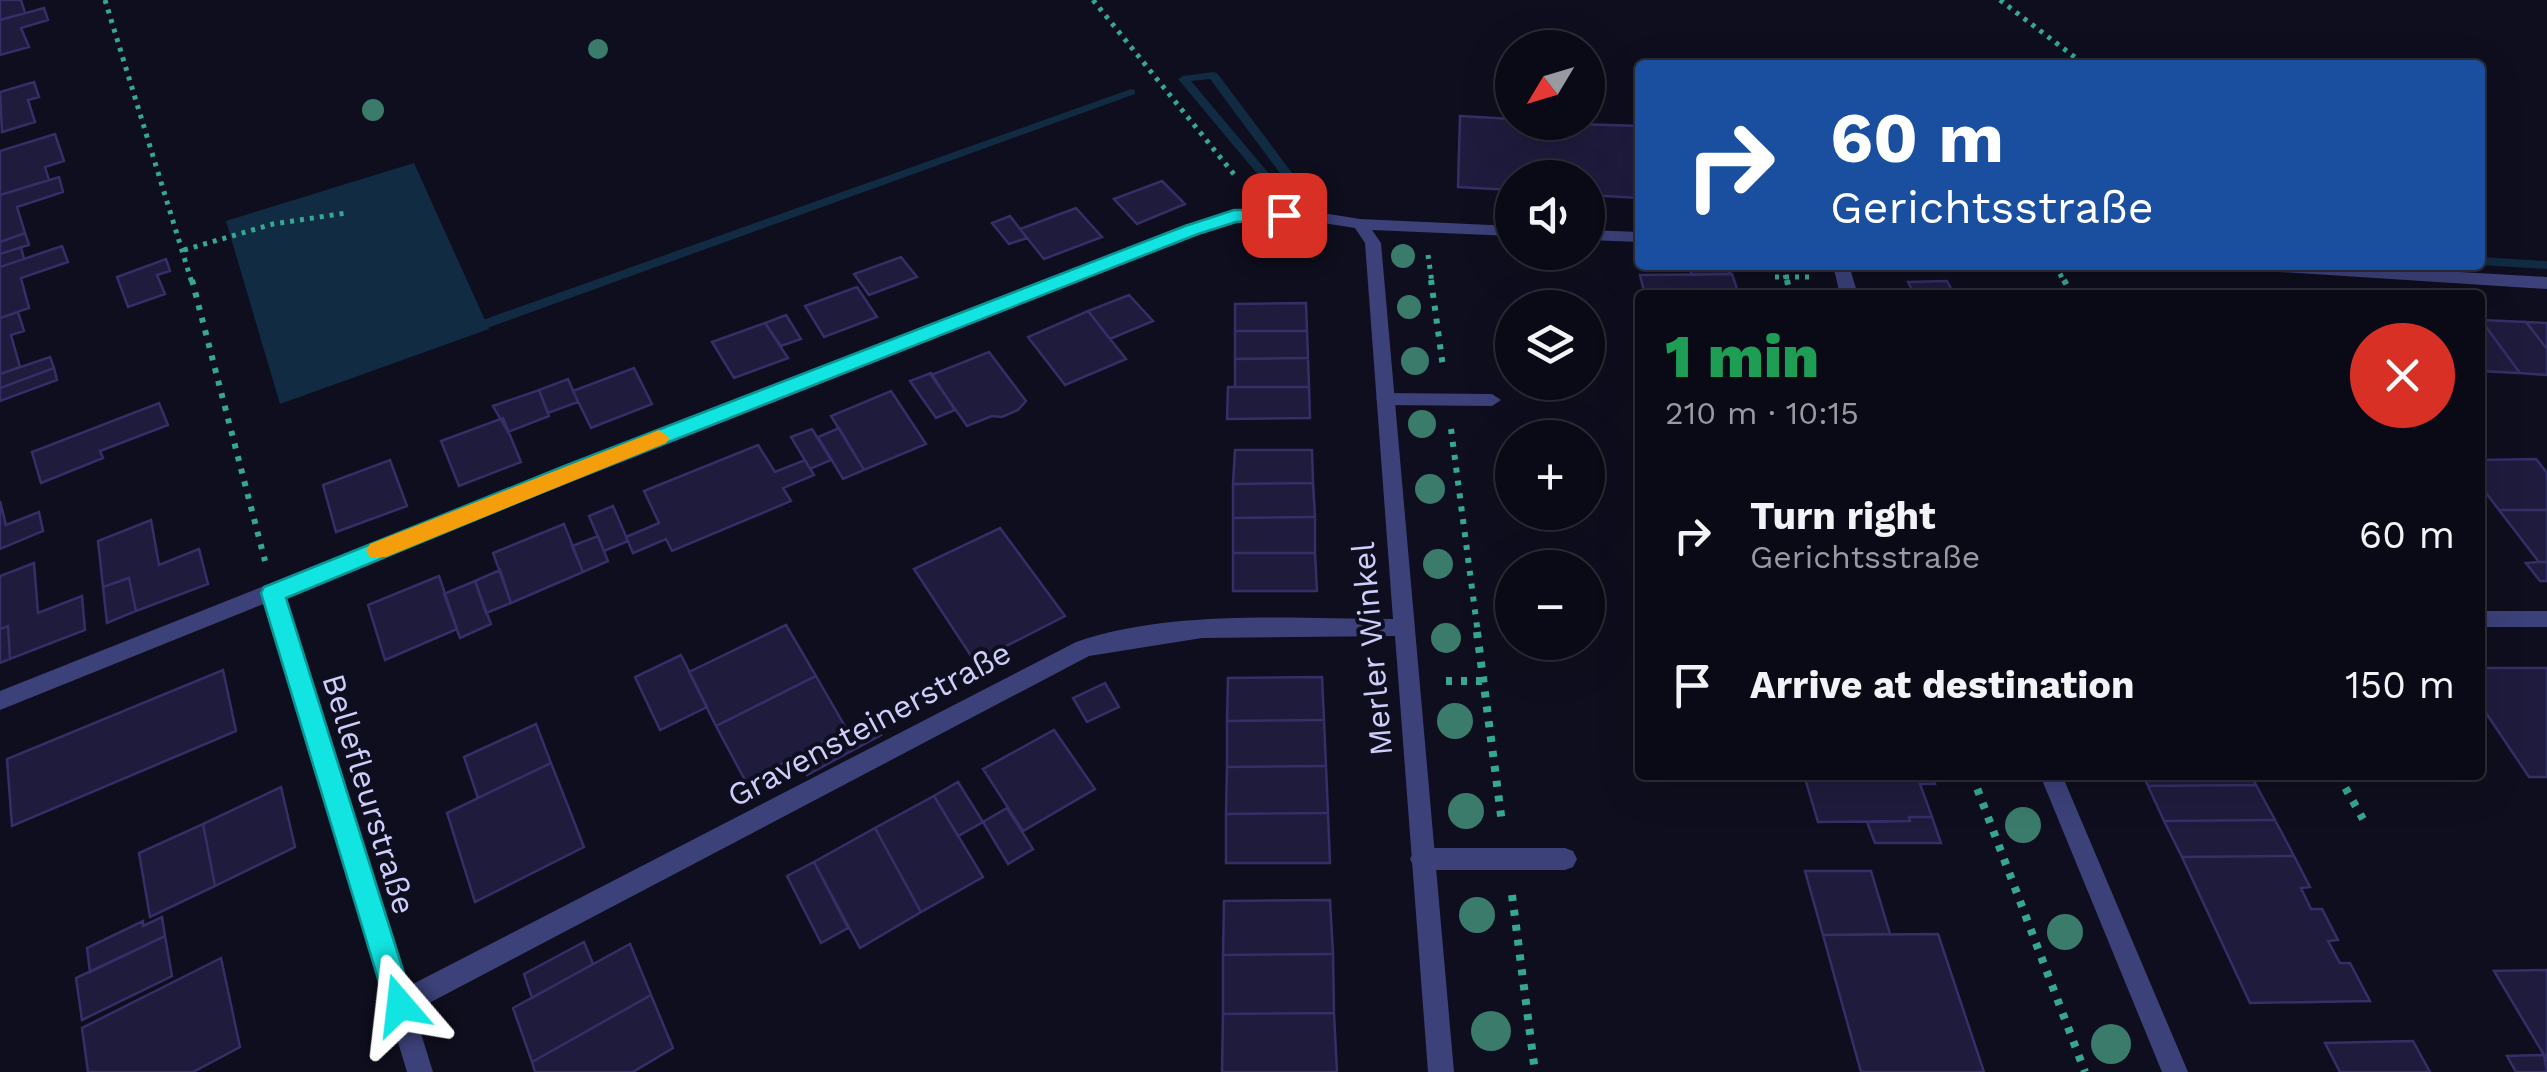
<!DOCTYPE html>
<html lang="en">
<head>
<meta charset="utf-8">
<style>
	:root { --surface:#0a0a16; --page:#181823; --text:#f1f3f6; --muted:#999aa1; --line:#2a2b35 }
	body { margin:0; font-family:"Work Sans",sans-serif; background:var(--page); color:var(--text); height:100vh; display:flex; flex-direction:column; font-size:38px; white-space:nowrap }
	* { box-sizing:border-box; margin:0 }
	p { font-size:32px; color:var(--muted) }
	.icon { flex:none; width:55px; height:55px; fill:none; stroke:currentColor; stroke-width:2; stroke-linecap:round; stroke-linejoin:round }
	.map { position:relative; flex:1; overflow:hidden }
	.details { position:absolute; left:1635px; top:290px; width:850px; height:490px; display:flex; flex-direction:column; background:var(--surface); border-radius:10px; box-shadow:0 10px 40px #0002,0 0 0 2px var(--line) }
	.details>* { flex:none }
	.banner { position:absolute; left:1635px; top:60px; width:850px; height:210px; border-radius:10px; box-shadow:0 10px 40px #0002,0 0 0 2px var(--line); background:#1a4fa0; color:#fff; overflow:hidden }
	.needle { width:65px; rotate:232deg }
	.fabs { position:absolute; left:1495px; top:30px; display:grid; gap:20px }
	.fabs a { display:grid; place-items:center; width:110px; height:110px; border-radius:50%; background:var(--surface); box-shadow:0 10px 40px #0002,0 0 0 2px var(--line); font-size:50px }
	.pin { position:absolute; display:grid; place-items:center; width:85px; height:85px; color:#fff; margin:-42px; border-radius:20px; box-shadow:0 5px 15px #0006 }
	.me { position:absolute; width:110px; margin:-55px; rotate:343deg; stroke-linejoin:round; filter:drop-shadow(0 0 8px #0008) }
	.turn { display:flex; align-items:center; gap:35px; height:210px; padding:0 30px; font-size:45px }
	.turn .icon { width:130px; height:130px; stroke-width:2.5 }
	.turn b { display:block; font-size:70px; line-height:85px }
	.round { display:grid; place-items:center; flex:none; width:105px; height:105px; border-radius:52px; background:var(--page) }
	.overview { display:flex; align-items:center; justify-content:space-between; height:170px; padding:0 30px }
	h1 { font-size:60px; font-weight:800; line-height:75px; color:#1e9e55 }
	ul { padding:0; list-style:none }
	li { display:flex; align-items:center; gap:30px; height:150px; padding:0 30px }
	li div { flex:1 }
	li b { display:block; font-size:38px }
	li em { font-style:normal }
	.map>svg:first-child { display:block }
	.water { fill:#112b43 }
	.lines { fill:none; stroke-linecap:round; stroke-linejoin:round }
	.stream { fill:#112b43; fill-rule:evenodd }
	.building { fill:#1e1b3d; stroke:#342f67; stroke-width:2.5 }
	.path-far2 { stroke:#36a793; stroke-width:5; stroke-dasharray:4 6; stroke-linecap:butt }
	.path-far1 { stroke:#36a793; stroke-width:6; stroke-dasharray:5 8; stroke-linecap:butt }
	.path { stroke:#36a793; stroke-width:8; stroke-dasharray:6 9; stroke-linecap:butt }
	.lane { fill:#3c4179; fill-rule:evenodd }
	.street { fill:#3c4179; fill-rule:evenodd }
	.tree { fill:#3b7b6b }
	.route { fill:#11e4e1; stroke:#0b9492; stroke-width:2.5 }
	.slow { fill:#f59e0b }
	.labels { text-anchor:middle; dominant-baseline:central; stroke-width:8; stroke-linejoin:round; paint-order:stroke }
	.street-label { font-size:32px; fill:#cecefb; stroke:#0e0e1e }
</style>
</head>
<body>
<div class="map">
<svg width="2547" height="1072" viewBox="0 0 2547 1072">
	<rect width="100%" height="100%" fill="#0e0e1e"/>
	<path class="water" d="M414,163L489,329L280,404L226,221Z"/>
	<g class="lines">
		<path class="stream" d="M1213,72L1217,73L1304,189L1322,190V196L1274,194L1178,79L1183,76ZM1210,79L1291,188H1281L1191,81Z
			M1131,89L1135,90V94L476,332L471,333L464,329L466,326Z
			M2480,257L2547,261V269L2480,265Z"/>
	</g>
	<path class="building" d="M0,0H21L25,13L0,20Z
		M44,8L48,20L21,28L29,47L0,55V20Z
		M34,82L39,97L28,100L35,122L2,132L0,92Z
		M1460,116L1512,119V122L1640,126L1639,198L1588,195V178H1512V190L1458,187Z
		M55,134L64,161L45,167L49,180L0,195V151Z
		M59,177L63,192L17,207L25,233L0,242V195Z
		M1162,181L1185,204L1137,224L1114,199Z
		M1076,208L1102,237L1044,259L1020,229Z
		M1010,216L1027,238L1009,244L992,223Z
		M25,233L29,245L0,254V242Z
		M62,246L68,262L21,278L29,308L0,318V267Z
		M21,247L24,259L0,267V254Z
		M901,257L917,277L869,295L854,274Z
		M166,259L170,271L157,275L165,294L128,307L117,277Z
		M1689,265H1727L1730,274L1692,275Z
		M1732,274L1739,295H1645L1640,275Z
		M1947,281L1954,294H1914L1908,282Z
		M857,287L877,317L824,337L805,306Z
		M1129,295L1153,321L1110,339L1088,311Z
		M1306,303L1307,331H1235V304Z
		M1088,311L1126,359L1065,385L1028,337Z
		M18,312L24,331L11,335L20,367L0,374V318Z
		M786,315L801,339L781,346L765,323Z
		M2480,319L2481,320L2520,373L2480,371Z
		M2481,320L2526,322L2547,349V375L2520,373Z
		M2526,322L2547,323V349Z
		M765,323L788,358L734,378L712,342Z
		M1235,331H1307L1308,358L1235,359Z
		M989,352L1026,401L1018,410L1002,417L992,416L967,426L931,375Z
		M50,357L54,368L0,388V374Z
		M1308,358L1309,387H1235V359Z
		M54,368L57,380L0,401V388Z
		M634,368L652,404L591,428L573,391Z
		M931,373L955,410L936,418L910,381Z
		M568,379L578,402L548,413L539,390Z
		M1228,387H1309L1310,418L1227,419Z
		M539,390L549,416L508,432L493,406Z
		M891,391L926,444L864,470L831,416Z
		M159,403L168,425L100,451L103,458L41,483L32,452Z
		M503,418L521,462L459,486L441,441Z
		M839,428L864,470L843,479L818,437Z
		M812,429L831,460L810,469L791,437Z
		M758,445L775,472L805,460L814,475L783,488L791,501L672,551L666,539L633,553L626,537L659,523L644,491Z
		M1235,450H1312L1313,483L1233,484Z
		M2536,459L2547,473V510H2499L2480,485V460Z
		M390,460L407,506L336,532L323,485Z
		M1313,483L1315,517L1233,518V484Z
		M0,501L6,525L39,512L43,531L0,549Z
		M613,506L628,541L604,551L589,516Z
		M2499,510H2547V562H2539Z
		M1315,517V553H1233V518Z
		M151,520L159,565L199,549L208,584L136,611L129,578L103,587L98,541Z
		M564,524L583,572L511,603L493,553Z
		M1000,528L1065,616L975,662L914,569Z
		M598,536L608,561L583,572L572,546Z
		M1233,553H1315L1317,591H1233Z
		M2539,562H2547V581H2540L2526,563Z
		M34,563L38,613L82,596L85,630L10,659L8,626L0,629V576Z
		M500,570L511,603L486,613L475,581Z
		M439,576L457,629L385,660L368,605Z
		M129,578L136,611L107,623L103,587Z
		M475,581L491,624L460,638L444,594Z
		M786,625L816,676L716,726L689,672Z
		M8,626L10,659L0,663V629Z
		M681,655L707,707L660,730L635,677Z
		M2480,668H2547V777H2529L2480,704Z
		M223,670L236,731L12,826L7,759Z
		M816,676L847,730L746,782L716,726Z
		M1322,677L1324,720L1227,721L1228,678Z
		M1105,683L1119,707L1087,722L1073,698Z
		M870,717L881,735L807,775L796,756Z
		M1324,720L1326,766L1227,767V721Z
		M536,724L551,763L478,798L464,757Z
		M1054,730L1095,789L1023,831L983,769Z
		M551,763L584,847L475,902L447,813Z
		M1326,766L1328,813L1226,814L1227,767Z
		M1804,775H1932L1935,784H1920L1932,817H1909L1910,821L1818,822Z
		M2143,775H2251L2256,785L2148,786Z
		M958,782L983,822L958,836L934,796Z
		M2256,785L2275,820L2164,821L2148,786Z
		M281,787L295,847L215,886L203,824Z
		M934,796L983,877L921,912L875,828Z
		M1007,808L1033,849L1008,864L983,822Z
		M1328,813L1330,863H1226V814Z
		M1909,817H1932L1941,843H1875L1867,822L1910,821Z
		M2275,820L2294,856L2182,857L2164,821Z
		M203,824L215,886L150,917L139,853Z
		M875,828L921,912L860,948L814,862Z
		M2294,856L2310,887L2301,888L2311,909H2322L2338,940L2328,941L2340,963H2350L2370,1001L2250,1003L2182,857Z
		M814,862L848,928L821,943L787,876Z
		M1805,871H1871L1890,934L1823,935Z
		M1330,900L1333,954L1223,955L1224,901Z
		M162,917L165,936L90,972L87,948L143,921V926Z
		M1938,934L1984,1072H1861L1823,935Z
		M165,936L172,976L82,1020L76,978Z
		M584,942L593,964L532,998L524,974Z
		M630,944L651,995L532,1062L513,1008Z
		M1333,954L1334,1013L1223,1014V955Z
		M221,958L240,1047L193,1072H88L82,1028Z
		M2547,970V1060L2494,971Z
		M651,995L673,1048L633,1072H535L532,1062Z
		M1334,1013L1337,1072H1222L1223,1014Z
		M2413,1041L2430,1072H2340L2325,1043Z
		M2544,1055L2547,1072H2516L2507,1056Z"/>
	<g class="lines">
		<path class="path-far2" d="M105,0L192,283
			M1093,0L1237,178
			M2000,0L2085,65
			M184,250L273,224L346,213
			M1428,255L1432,283
			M1783,265L1787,283
			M2055,265L2065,283
			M1775,277H1811"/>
		<path class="path-far1" d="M192,280L265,561
			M1431,280L1443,367
			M1787,280L1790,295
			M2064,280L2072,295
			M1451,429L1478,634"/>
		<path class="path" d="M1477,632L1502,823
			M1446,681H1484
			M1972,775L2085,1072
			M2338,775L2363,819
			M1512,895L1535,1072"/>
		<path class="lane" d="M1385,393L1492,394L1501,400L1492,406L1385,405L1376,399Z
			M1422,848H1565L1573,851L1577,859L1573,867L1565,870H1422L1414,867L1410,859L1414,851Z"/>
		<path class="street" d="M1255,196L1261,198L1266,209L1310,211L1360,219L1512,226V236L1372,230L1381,243L1454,1072H1428L1395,636L1202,638L1089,656L414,1011L433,1072H407L266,603L0,710V691L563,467L1186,226L1228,212L1250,210L1247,201ZM1259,219L1310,221L1355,228L1365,243L1393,619C1293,619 1173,609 1076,642L407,987L284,596L1198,234L1236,221Z
			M1588,230L1640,232V242L1588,240Z
			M1833,265H1849L1858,295H1840Z
			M2242,265H2339L2547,277V289L2250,270Z
			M2480,611H2547V627H2480Z
			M2040,775H2062L2188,1072H2162Z"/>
	</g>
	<g class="tree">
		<circle cx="598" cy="49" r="10"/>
		<circle cx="373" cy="110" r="11"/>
		<circle cx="1403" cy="256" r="12"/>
		<circle cx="1409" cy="307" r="12"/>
		<circle cx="1415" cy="361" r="14"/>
		<circle cx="1422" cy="424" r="14"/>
		<circle cx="1430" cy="489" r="15"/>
		<circle cx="1438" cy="564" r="15"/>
		<circle cx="1446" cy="638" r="15"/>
		<circle cx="1455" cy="721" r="18"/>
		<circle cx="1466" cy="811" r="18"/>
		<circle cx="2023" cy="825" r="18"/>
		<circle cx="1477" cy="915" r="18"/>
		<circle cx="2065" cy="932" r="18"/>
		<circle cx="1491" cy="1031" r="20"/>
		<circle cx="2111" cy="1044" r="20"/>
	</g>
	<path class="route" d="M1284,210L1291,211V219L1236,222L1198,234L577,478L286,598L414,1005L410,1015L400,1019L389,1015L261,593L264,587L562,467L1185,226L1234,210Z"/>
	<path class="slow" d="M659,430L670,438L666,443L386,557H370L366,551L370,544Z"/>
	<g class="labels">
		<g class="street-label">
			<text transform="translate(1372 649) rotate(-95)">Merler Winkel</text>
			<text transform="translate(869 724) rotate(-28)">Gravensteinerstraße</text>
			<text transform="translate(369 794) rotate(73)">Bellefleurstraße</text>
		</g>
	</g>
</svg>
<div class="fabs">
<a><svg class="needle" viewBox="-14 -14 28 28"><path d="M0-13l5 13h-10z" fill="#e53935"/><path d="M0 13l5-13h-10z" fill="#999aa1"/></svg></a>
<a><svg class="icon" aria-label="sound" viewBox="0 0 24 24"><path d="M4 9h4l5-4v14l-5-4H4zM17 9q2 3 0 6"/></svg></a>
<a><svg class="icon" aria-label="layers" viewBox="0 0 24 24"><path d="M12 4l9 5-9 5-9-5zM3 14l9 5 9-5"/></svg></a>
<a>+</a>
<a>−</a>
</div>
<div class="pin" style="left:1284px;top:215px;background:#d93025"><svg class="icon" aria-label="arrive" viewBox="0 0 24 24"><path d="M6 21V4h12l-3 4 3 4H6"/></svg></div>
<svg class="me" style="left:400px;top:1005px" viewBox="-20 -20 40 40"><path d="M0-17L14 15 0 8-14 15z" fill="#11e4e1" stroke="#fff" stroke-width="4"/></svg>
<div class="banner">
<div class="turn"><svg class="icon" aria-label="right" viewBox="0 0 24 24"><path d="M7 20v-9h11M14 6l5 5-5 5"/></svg><div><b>60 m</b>Gerichtsstraße</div></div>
</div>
<section class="details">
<div class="overview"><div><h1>1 min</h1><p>210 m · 10:15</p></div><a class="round" style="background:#d93025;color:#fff"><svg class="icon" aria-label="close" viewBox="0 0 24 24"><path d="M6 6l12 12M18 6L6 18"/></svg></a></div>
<ul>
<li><svg class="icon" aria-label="right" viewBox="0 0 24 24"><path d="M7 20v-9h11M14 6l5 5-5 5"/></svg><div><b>Turn right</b><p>Gerichtsstraße</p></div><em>60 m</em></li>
<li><svg class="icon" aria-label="arrive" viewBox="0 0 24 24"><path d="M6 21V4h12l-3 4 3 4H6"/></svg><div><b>Arrive at destination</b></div><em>150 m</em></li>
</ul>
</section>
</div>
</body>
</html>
